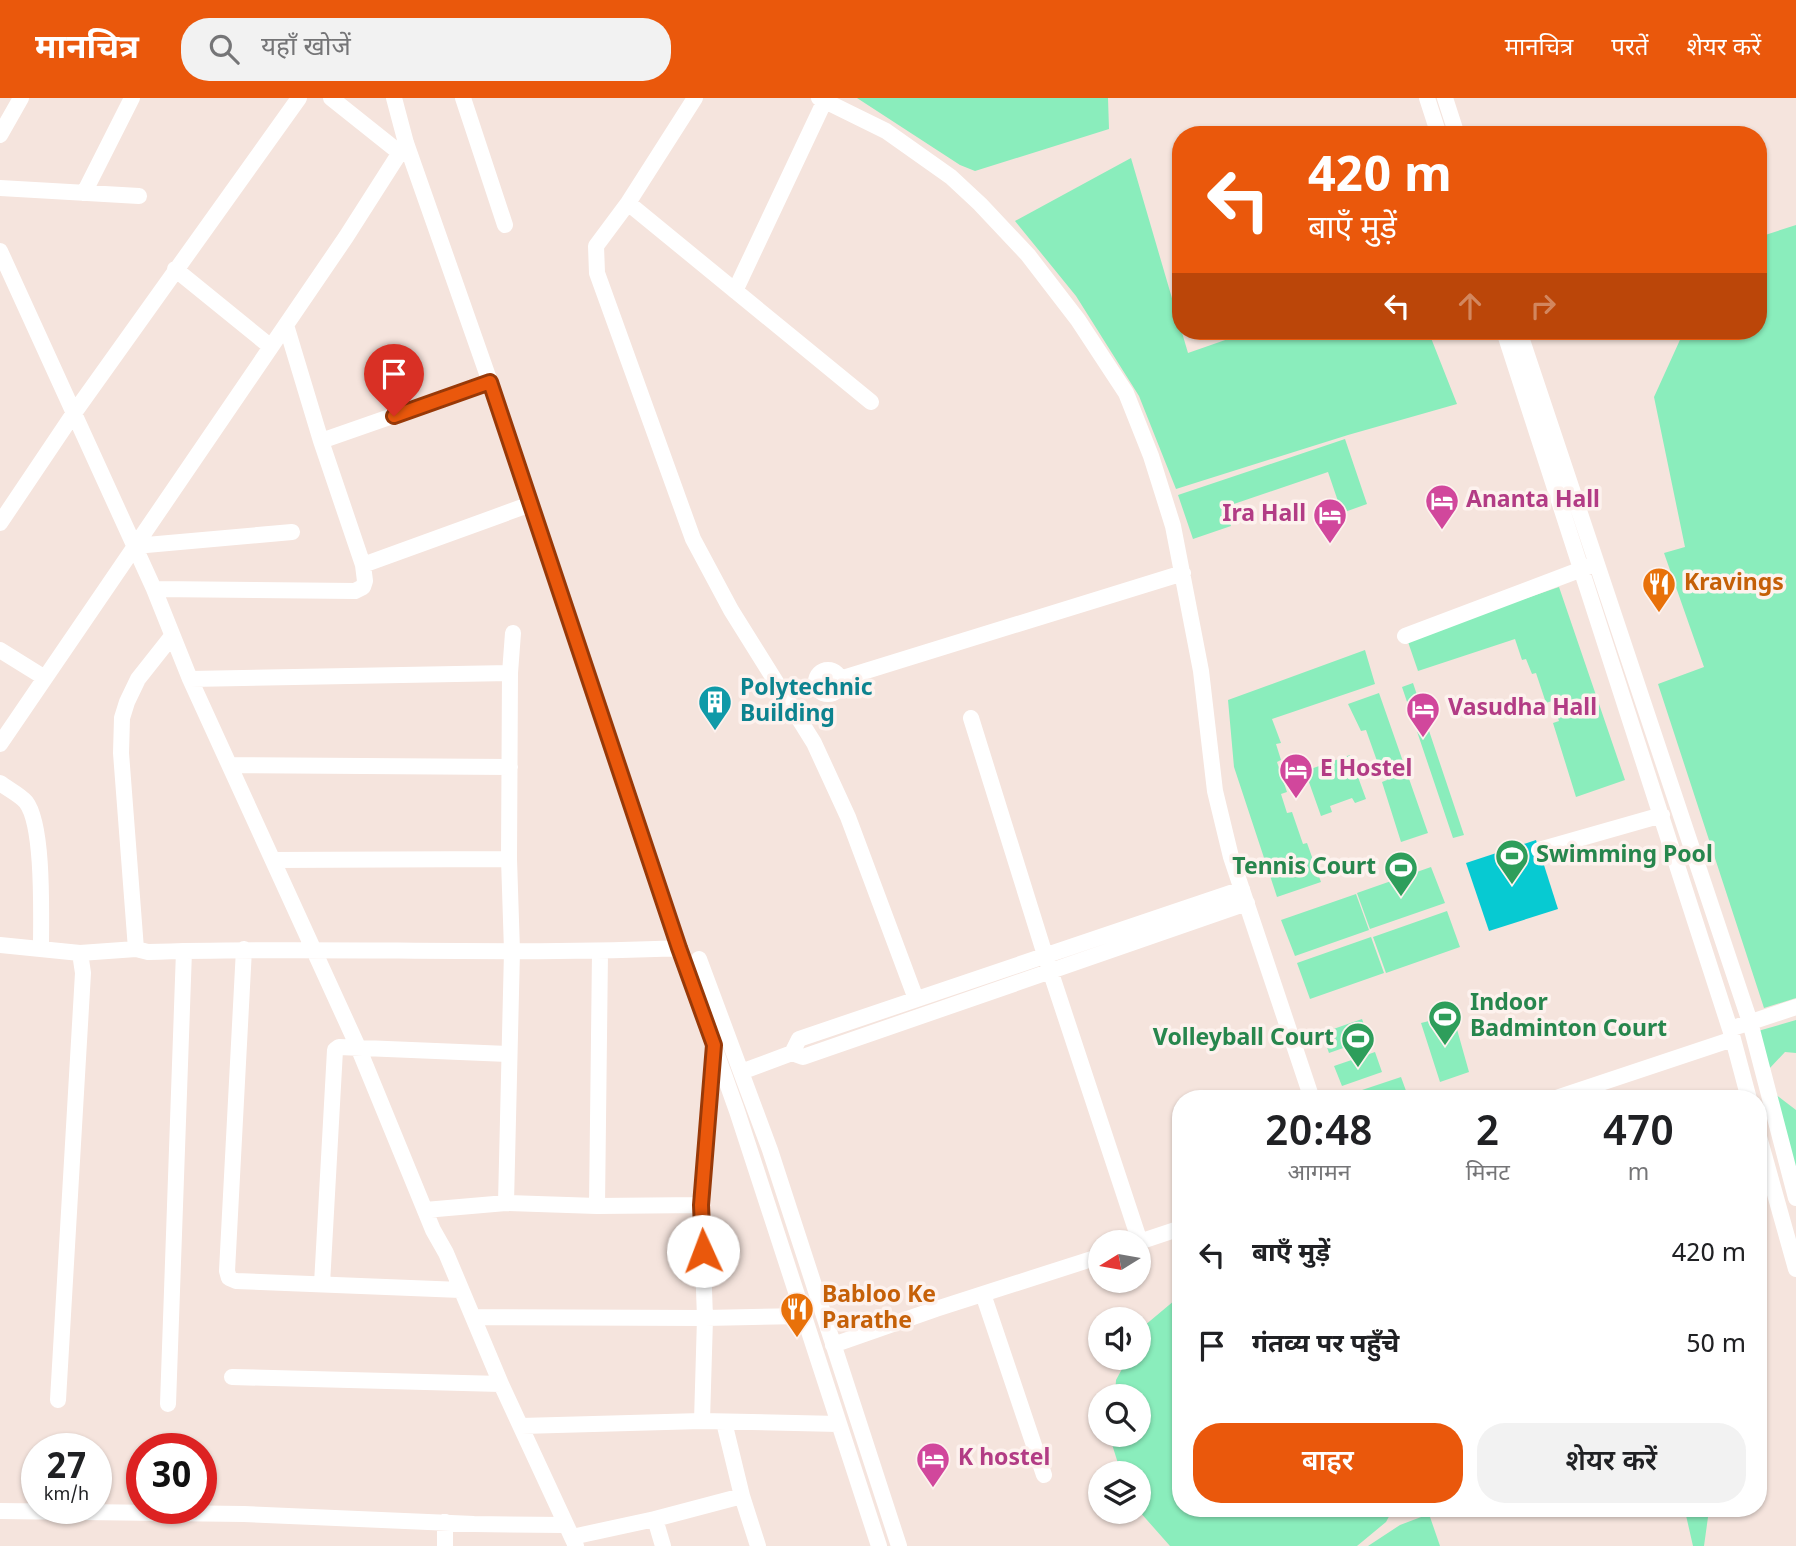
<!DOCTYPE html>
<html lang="hi">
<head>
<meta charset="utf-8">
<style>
	:root { --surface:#fff; --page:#f2f2f2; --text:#202124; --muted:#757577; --accent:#ea580c }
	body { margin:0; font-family:Georgia,"Noto Sans Devanagari",serif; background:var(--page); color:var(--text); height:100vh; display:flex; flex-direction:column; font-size:26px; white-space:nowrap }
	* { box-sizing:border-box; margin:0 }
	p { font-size:23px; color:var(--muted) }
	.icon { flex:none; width:38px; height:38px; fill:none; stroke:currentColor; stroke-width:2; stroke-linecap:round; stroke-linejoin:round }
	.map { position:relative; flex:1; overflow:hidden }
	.side { position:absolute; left:1172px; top:992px; width:595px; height:427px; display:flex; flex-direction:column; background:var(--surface); border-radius:28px; box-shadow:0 2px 5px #0004 }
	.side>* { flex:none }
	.top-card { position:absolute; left:1172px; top:28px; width:595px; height:214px; border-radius:28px; box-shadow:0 2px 5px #0004; background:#ea580c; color:#fff; overflow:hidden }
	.needle { width:46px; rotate:259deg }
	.controls { position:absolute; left:1088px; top:1132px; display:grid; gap:14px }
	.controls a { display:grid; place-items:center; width:63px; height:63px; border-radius:50%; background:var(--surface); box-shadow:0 2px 5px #0004; font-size:35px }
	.speed { position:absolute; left:21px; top:1335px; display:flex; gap:14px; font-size:35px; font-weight:700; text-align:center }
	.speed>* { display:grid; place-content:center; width:91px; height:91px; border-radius:50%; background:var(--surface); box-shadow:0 2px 5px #0004; line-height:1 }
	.speed small { font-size:18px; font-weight:400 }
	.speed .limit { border:10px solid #d22; background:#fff; color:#111 }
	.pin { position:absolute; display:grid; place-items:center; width:60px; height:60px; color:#fff; margin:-72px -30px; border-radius:50% 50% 50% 0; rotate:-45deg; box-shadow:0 0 7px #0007 }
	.pin .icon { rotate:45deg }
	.me { position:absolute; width:77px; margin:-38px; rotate:358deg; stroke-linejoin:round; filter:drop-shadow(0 0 5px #0008) }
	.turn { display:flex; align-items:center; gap:24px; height:147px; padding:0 21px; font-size:32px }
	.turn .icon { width:91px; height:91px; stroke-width:2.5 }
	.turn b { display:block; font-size:49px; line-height:60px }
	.lanes { display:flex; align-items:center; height:66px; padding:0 21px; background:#0003; justify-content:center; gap:35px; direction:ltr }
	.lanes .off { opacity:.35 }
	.eta { display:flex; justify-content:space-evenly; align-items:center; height:119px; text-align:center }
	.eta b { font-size:42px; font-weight:600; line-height:49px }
	.button { display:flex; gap:14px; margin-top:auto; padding:14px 21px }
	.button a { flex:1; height:80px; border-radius:28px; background:var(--accent); color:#fff; font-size:28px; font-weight:600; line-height:80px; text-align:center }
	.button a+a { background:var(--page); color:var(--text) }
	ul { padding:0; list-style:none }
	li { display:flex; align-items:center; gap:21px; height:91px; padding:0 21px }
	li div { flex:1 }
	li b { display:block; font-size:26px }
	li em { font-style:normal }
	header { display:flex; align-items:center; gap:42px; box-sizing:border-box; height:98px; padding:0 35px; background:var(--accent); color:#fff }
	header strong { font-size:33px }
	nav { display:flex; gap:38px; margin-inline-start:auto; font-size:24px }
	.search { width:490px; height:63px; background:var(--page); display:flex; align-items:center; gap:18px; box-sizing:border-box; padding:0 24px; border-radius:28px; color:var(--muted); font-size:26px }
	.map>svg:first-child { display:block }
	.green { fill:#8aedbc }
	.water { fill:#07cad2 }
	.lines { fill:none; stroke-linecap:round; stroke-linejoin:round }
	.minor { stroke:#fff; stroke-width:16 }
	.route-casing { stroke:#983908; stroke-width:18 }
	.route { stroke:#ea580c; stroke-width:12 }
	.labels { text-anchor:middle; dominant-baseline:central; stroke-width:7; stroke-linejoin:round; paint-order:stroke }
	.hotel-label { font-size:23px; font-weight:bold; fill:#b23c85; stroke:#fdf2ee; text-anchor:start }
	.food-label { font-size:23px; font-weight:bold; fill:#c56008; stroke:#fdf2ee; text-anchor:start }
	.culture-label { font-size:23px; font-weight:bold; fill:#0d838f; stroke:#fdf2ee; text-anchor:start }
	.leisure-label { font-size:23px; font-weight:bold; fill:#27864d; stroke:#fdf2ee; text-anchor:start }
</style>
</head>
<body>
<header>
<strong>मानचित्र</strong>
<div class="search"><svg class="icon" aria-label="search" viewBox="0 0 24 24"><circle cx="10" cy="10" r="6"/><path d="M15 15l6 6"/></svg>यहाँ खोजें</div>
<nav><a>मानचित्र</a><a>परतें</a><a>शेयर करें</a></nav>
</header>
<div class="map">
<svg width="1796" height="1448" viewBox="0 0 1796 1448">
	<rect width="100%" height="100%" fill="#f5e4dd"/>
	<path class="green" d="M857,0H1108L1109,31L975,73L960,67Z
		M1131,60L1188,255L1251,233H1426L1431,240L1457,306L1348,337L1176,391L1139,298L1076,198L1015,123Z
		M1796,127V900L1764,910L1658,586L1704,569L1664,455L1685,449L1654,299L1684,233H1759V139Z
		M1345,341L1367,406L1342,415L1328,374L1225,409L1231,428L1193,441L1178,397Z
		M1559,489L1625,682L1576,699L1553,625L1559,623L1552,603L1546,605L1536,575L1532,576L1526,561L1522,562L1515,541L1418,573L1407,541Z
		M1365,552L1375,586L1272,621L1281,645L1276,646L1281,662L1277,664L1287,694L1281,696L1287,715L1292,714L1303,746L1307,745L1321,784L1277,799L1234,669L1228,602Z
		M1413,585L1464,737L1453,740L1402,589Z
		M1379,595L1428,735L1401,744L1382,684L1387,682L1380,662L1377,663L1366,632L1361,633L1348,606Z
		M1350,657L1366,701L1355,705L1352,700L1330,708L1332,714L1321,718L1305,673Z
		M1431,769L1445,805L1370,831L1357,795Z
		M1356,796L1369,832L1295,858L1281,822Z
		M1447,813L1460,849L1386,875L1373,839Z
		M1371,839L1384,875L1310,901L1297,865Z
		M1453,917L1469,974L1440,984L1421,925Z
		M1362,921L1369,941L1329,955L1322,935Z
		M1796,922V955L1785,954L1769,971L1758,933Z
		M1375,954L1382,974L1342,988L1334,968Z
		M1401,979L1409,1001H1338V1000Z
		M1775,996L1796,1012V1075Z
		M1181,1197V1410L1393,1411L1386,1424L1357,1448H1170L1139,1413V1376L1121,1375L1111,1343V1337H1139V1298H1115L1116,1282L1128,1260H1139V1238L1144,1228Z
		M1696,1411L1709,1412L1704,1448H1693L1685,1413Z
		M1429,1416L1440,1448H1368L1400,1427Z"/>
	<path class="water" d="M1536,742L1558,811L1489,833L1466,765Z"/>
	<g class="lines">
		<path class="minor" d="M331,0L400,55
			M394,0L406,45L490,284L679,850L737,1013L879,1448
			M463,0L505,127
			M695,0L628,105L596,148L597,175L693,441L731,512L814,645L848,719L916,901
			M819,0L886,33L951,79L980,106L1028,157L1078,222L1126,295L1151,358L1173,428L1201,573L1215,693L1231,759L1312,1001
			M1427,0L1439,37
			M1445,0L1457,37
			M0,37L21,0
			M0,90L139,98
			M84,95L132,0
			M628,105L871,304
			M0,153L154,491L190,581L358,949L433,1132L446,1155L501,1286L576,1448
			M175,171L271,249
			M735,193L826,0
			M286,227L321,343L490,284
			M1504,233L1730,931
			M1519,233L1750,924L1796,1100
			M0,425L74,315L299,0
			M135,448L292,434
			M363,467L531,406
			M154,491L355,493L363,489L365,483L363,467L321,343
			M172,538L138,581L127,604L122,620L121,655L136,851L148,854C325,848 502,858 679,850
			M1405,538L1590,468
			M0,552L45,580
			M816 584a12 12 0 1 1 24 0a12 12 0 1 1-24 0Z
			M190,581L510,575
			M840,581L1183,475
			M971,620L1045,857L1140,1144
			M0,646L346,139L406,45
			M231,667L510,669
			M0,685C8,691 20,697 26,704C44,727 41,818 41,849
			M1539,752L1662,717
			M273,762L509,761
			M0,847L80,855L83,875L58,1302
			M244,851L227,1173L229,1180L236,1183L461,1192
			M80,855L136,851
			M699,861L770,1052L899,1448
			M1733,941L1749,1001
			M792,955L799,941L1242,791
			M741,974L792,955L803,959L1247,805
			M1553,1001L1733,941L1730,931L1796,909
			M1759,1039L1796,1171
			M506,1105L512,853L509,761L510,575L513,535
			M597,1108L600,854
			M425,1112L506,1105L597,1108L701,1107
			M1139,1144L1181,1130
			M322,1186L335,952L339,949L508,956
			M983,1196L1044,1377
			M473,1219L705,1220L804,1218
			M833,1247L936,1211L1101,1158
			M232,1279L501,1286
			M168,1306L184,853
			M702,1323L705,1220L701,1107L714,953
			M724,1324L742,1398L758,1448
			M521,1328L702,1323L839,1326
			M0,1413L244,1416L474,1426L564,1427
			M655,1421L663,1448
			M445,1424V1448
			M572,1439L655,1421L742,1398"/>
	</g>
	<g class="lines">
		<g class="route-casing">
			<path id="route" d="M394,318L490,284L679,850L714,947L701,1107L703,1153"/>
		</g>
		<use href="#route" class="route"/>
	</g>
	<defs>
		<g id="hotel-pin" transform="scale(1.75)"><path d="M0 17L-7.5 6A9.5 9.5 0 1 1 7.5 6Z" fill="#d1479c" stroke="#fdf2ee"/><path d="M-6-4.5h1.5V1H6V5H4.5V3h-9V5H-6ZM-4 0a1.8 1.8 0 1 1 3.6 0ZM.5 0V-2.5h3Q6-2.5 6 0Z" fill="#fff"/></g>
		<g id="restaurant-pin" transform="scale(1.75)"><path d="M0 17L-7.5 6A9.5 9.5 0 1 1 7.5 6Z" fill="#e8710a" stroke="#fdf2ee"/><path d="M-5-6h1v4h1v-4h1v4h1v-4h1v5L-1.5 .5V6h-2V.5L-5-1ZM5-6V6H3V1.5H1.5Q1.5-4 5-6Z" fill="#fff"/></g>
		<g id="building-pin" transform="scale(1.75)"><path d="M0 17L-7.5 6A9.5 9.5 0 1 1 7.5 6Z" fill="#0f9aa8" stroke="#fdf2ee"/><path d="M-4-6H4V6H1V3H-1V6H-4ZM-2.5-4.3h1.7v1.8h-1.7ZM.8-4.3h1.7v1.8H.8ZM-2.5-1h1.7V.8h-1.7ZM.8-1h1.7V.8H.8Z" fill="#fff"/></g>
		<g id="stadium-pin" transform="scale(1.75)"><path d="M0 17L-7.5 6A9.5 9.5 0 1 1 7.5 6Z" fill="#2e9e5b" stroke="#fdf2ee"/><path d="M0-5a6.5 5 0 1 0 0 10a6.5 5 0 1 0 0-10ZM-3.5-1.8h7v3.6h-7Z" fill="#fff"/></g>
	</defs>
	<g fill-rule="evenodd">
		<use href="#hotel-pin" x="1442" y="403"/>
		<use href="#hotel-pin" x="1330" y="417"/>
		<use href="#restaurant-pin" x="1659" y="486"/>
		<use href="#building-pin" x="715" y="604"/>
		<use href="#hotel-pin" x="1423" y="611"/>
		<use href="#hotel-pin" x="1296" y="672"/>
		<use href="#stadium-pin" x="1512" y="758"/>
		<use href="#stadium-pin" x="1401" y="770"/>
		<use href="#stadium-pin" x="1445" y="919"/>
		<use href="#stadium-pin" x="1358" y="941"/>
		<use href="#restaurant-pin" x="797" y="1211"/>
		<use href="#hotel-pin" x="933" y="1361"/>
	</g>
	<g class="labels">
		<g class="hotel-label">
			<text x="1466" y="403">Ananta Hall</text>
			<text x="1306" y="417" text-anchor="end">Ira Hall</text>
			<text x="1448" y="611">Vasudha Hall</text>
			<text x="1320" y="672">E Hostel</text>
			<text x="958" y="1361">K hostel</text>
		</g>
		<g class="food-label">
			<text x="1684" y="486">Kravings</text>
			<text x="822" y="1198">Babloo Ke<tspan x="822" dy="26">Parathe</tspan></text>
		</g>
		<g class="culture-label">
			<text x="740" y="591">Polytechnic<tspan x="740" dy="26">Building</tspan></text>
		</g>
		<g class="leisure-label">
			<text x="1536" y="758">Swimming Pool</text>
			<text x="1376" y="770" text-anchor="end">Tennis Court</text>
			<text x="1470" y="906">Indoor<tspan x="1470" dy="26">Badminton Court</tspan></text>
			<text x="1334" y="941" text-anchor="end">Volleyball Court</text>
		</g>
	</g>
</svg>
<div class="controls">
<a><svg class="needle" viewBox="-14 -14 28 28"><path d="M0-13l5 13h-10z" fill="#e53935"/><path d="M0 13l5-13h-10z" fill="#757577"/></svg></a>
<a><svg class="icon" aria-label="sound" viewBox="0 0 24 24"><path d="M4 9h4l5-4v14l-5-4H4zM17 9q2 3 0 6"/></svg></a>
<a><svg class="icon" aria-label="search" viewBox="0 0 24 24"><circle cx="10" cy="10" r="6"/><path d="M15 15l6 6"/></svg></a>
<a><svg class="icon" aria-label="layers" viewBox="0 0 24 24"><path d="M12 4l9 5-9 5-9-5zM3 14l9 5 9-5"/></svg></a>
</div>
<div class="speed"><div>27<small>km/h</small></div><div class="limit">30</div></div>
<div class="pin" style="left:394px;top:318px;background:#d93025"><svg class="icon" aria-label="arrive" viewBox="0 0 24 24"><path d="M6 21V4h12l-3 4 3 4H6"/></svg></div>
<svg class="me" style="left:703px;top:1153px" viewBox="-20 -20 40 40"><circle r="19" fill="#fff"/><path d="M0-13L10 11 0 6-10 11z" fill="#ea580c"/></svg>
<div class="top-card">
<div class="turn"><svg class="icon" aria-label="left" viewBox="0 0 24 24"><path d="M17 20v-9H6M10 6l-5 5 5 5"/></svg><div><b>420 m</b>बाएँ मुड़ें</div></div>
<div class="lanes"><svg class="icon" aria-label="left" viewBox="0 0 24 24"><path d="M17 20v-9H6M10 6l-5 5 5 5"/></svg><svg class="icon off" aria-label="ahead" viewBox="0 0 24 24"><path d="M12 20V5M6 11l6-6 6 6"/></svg><svg class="icon off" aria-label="right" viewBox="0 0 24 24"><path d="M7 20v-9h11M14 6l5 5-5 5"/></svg></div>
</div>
<section class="side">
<div class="eta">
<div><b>20:48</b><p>आगमन</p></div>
<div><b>2</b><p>मिनट</p></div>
<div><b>470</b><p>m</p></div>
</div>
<ul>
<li><svg class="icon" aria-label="left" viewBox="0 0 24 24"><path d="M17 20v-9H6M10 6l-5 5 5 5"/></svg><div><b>बाएँ मुड़ें</b></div><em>420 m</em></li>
<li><svg class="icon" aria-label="arrive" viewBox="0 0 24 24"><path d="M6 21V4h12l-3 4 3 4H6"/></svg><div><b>गंतव्य पर पहुँचे</b></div><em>50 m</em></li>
</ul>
<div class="button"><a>बाहर</a><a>शेयर करें</a></div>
</section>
</div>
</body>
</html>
